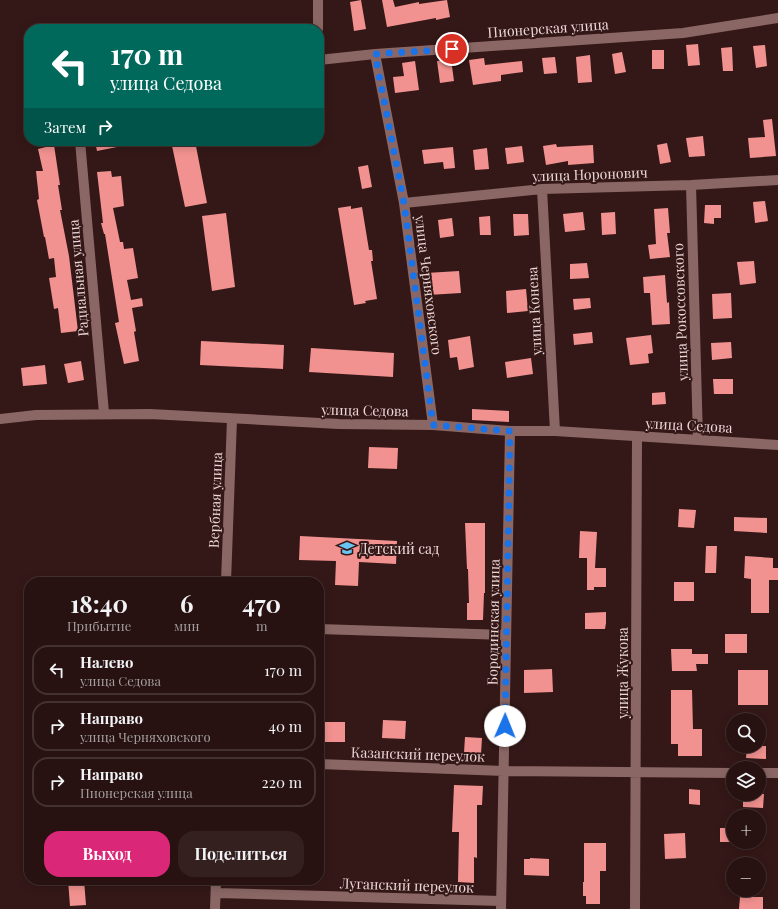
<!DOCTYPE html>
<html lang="ru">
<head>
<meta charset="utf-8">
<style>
	:root { --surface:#271211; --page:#33201f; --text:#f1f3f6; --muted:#a49e9f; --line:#433231; --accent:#db2777 }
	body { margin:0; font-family:"Playfair Display",serif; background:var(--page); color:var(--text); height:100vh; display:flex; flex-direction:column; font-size:15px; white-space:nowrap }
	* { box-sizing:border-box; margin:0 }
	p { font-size:13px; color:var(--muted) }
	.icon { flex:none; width:22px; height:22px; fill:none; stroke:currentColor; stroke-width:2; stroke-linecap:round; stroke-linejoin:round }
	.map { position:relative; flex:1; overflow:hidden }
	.details { position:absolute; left:24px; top:577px; width:300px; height:308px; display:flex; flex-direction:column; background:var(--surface); border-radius:16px; box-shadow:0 2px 10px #0003,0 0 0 1px var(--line) }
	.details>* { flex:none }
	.banner { position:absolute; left:24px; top:24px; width:300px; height:122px; border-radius:16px; box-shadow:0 2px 10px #0003,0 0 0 1px var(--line); background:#00695c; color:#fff; overflow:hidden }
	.fabs { position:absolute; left:726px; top:713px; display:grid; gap:8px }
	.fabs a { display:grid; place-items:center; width:40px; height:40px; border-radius:50%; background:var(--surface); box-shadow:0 2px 10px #0003,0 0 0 1px var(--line); font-size:20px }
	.pin { position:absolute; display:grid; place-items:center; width:34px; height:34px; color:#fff; margin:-17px; border:2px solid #fff; border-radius:50%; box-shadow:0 1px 4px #0007 }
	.me { position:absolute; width:44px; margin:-22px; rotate:1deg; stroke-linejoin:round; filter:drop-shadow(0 0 3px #0008) }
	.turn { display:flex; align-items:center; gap:14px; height:84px; padding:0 20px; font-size:18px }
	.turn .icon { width:52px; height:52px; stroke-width:2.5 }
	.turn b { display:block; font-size:28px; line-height:34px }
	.then { display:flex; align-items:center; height:38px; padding:0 20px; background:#0003; gap:8px; font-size:15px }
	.eta { display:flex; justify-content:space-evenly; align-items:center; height:68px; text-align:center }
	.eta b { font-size:24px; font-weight:700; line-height:28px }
	.button { display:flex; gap:8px; margin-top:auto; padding:8px 20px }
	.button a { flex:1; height:46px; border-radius:16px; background:var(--accent); color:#fff; font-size:16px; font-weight:700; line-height:46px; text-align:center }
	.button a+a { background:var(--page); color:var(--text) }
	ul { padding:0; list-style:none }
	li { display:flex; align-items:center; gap:12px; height:50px; margin:0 8px 6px; padding:0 12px; border:2px solid var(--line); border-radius:16px }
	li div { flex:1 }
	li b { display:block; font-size:15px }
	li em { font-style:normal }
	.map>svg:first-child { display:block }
	.building { fill:#f29290 }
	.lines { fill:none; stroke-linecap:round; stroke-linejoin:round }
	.minor { stroke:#8a6765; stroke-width:10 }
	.tertiary { stroke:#8a6765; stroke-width:10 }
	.route { stroke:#1a73e8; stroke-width:7; stroke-dasharray:0 12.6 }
	.labels { text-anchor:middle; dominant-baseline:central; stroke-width:4; stroke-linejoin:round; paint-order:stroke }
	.street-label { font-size:14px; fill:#ebd7d6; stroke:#341817 }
	.poi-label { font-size:14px; fill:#ebd7d6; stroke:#341817; text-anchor:start }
</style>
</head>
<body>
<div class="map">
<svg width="778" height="909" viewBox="0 0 778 909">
	<rect width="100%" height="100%" fill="#341817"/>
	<path class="building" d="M361,0L366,29L354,31L350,2Z
		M382,0H393L395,7L419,2V4L447,0L450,17L436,20V18L387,27Z
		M698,44L700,65L688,66L686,45Z
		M765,45L767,66L756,68L753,46Z
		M732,47L733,71H723L721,48Z
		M652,50H664V69H652Z
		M622,52L626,72L615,74L612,54Z
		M590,55L592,82L578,83L576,57Z
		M555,57L557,73L544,74L542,58Z
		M484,58L485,65L522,61L523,72L501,75V81L473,85L469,60Z
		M451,59L454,81L440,83L437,61Z
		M415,61L419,90L395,93L393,77L404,76L402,63Z
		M772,119L776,156L750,158L748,138L765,137L763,120Z
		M703,136L705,156L689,157L686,138Z
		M95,141H126L127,145L97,151Z
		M171,141H195L207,203L185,207Z
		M667,143L671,162L660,164L657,145Z
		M556,144L557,147L593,145L594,163L568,165V161L546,165L543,146Z
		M54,145L60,185H58L62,210H60L69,256L78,331L61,333L58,308L54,309L49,278L56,277L54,258L49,259L45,237H44L37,200L39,199L36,171H43L38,149Z
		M522,146L524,162L507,164L505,148Z
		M453,147L455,168L444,169L443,162L424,164L422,150Z
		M487,148L489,169L475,170L473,150Z
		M368,165L372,187L362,189L358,167Z
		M111,171L112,177L121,176L124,206L113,208L120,242H123L124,249L133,248L138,278L127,280L131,300L142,298L143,306L132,308L136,331L134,332L139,361L124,364L115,323L119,322L105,234H104L101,223H103L97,172Z
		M765,201L768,221L755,223L753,202Z
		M705,205H721V218H714V224L704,223Z
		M351,206V209L362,207L369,250H372L373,261H371L377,299L365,301L366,303L354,305L338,208Z
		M668,208L670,233H667L670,257L650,259L648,245L656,244L654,209Z
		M583,212L585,230L565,232L563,214Z
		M615,212L616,234L602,235L601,213Z
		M226,213L235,287L212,291L202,216Z
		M513,214H528L529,235L514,236Z
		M490,216L491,235H480L479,217Z
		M452,218L454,236L440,238L438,220Z
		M754,261L756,283L740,285L737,262Z
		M587,263L589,278L570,279V264Z
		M459,271L461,293L428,295L426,273Z
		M665,275L667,303L669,302L670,324L652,325L650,293H644L643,277Z
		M526,289L528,311L507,313L506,291Z
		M731,293L732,318L713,319L712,294Z
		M590,298L591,308L574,310L573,299Z
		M592,332L593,343L574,345L573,334Z
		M651,335L653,353L648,354L649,363L630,365L626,338Z
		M470,336L474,367L459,370L457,357L450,358L448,340Z
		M201,341L284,345L283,369L200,365Z
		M731,342L732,358L712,360L711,343Z
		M311,348L394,353L393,377L309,372Z
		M531,358L533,374L507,378L505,362Z
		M81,361L84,380L68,383L64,364Z
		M45,365L47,384L23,386L21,368Z
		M713,379H733V394H714Z
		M665,392L666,404L652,405V393Z
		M472,409L509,411V422L472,420Z
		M369,447L398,448L397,469L368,468Z
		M679,509L696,510L694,528L678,527Z
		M734,517L767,518V533L734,531Z
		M465,523H485V593H484L483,620H467V603H469L468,569H467Z
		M580,531L597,532L595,568H606V587H594V590H587V558H579Z
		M300,536L397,541L396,564L359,562L358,586L335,585L336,561L299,560Z
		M706,546H717L716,573H705Z
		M745,556L773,558V568H778V580H769V613H751V579L744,578Z
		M674,582H694V601H674Z
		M606,612V623L605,629H585V613Z
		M725,634H747V653H725Z
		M671,649H692V654H708V664H696L697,671H672Z
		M552,669L553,692L524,693V670Z
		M738,670H768V705H738Z
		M671,690H692L693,729H702V756H678V744H671Z
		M383,720L406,721L405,739L382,738Z
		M319,722H345V742H319Z
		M465,737L482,738L481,754L464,753Z
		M747,746H766V759L746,758Z
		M454,785L483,786L482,805H477V858L474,857V883L458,882L459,832H452Z
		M689,789L700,790V805L689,804Z
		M743,794H764L763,808L743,807Z
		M720,828H733V842H720Z
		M685,833L686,858L665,859L664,834Z
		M584,843H606V871H600V904H586V896H583V882H584Z
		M530,858L549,859V876L524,875V859H530Z
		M68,880H84L86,905L70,906Z
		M740,897H763V909H739Z"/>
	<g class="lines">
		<path class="minor" d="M318,0V29
			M319,51V60L375,54L683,33L778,18
			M375,54L404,203L433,425
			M80,141L104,413
			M691,185L698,439
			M542,189L555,431
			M404,203L542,189L691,185L778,180
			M226,582L232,419
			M319,629L506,635
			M319,764L504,771L733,773
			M759,773H778
			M216,893L501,901
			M215,909L216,880
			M501,909L510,431
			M635,909L637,437"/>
		<path class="tertiary" d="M0,419L36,415L150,414L339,424L433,425L510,431H555L778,445"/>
	</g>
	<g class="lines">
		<path class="route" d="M452,49L375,54L404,203L433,425L510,431L505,726"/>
	</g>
	<defs>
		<g id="school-bare" transform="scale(1.2)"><path d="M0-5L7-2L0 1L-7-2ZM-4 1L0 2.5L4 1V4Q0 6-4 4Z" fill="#68c4f0" stroke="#341817" stroke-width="2.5" paint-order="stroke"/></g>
	</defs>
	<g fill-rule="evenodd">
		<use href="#school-bare" x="347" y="548"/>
	</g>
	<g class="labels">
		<g class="street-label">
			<text transform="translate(548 28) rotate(-4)">Пионерская улица</text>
			<text transform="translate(590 174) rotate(-2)">улица Норонович</text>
			<text transform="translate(78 278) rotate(-95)">Радиальная улица</text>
			<text transform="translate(429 285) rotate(83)">улица Черняховского</text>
			<text transform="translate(534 311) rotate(-93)">улица Конева</text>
			<text transform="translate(680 312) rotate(-92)">улица Рокоссовского</text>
			<text transform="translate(365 410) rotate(1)">улица Седова</text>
			<text transform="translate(689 425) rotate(3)">улица Седова</text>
			<text transform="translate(215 500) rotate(-88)">Вербная улица</text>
			<text transform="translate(493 622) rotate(-89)">Бородинская улица</text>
			<text transform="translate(622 673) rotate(-90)">улица Жукова</text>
			<text transform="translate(418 754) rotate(2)">Казанский переулок</text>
			<text transform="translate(407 885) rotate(2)">Луганский переулок</text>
		</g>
		<g class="poi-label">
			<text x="359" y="548">Детский сад</text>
		</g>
	</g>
</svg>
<div class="fabs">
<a><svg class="icon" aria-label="search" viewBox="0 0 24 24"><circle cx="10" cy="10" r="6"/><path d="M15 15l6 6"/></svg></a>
<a><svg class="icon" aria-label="layers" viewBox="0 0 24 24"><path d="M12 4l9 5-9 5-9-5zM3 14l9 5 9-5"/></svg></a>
<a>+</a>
<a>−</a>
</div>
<div class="pin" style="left:452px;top:49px;background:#d93025"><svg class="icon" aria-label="arrive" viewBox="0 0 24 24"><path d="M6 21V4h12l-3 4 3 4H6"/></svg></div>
<svg class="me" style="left:505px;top:726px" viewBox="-20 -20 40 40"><circle r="19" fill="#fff"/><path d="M0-13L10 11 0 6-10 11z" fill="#1a73e8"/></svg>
<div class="banner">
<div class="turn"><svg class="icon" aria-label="left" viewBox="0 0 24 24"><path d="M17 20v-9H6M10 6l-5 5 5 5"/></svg><div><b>170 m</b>улица Седова</div></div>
<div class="then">Затем<svg class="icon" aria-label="right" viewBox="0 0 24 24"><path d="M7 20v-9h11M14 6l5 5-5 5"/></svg></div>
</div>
<section class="details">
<div class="eta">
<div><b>18:40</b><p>Прибытие</p></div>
<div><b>6</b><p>мин</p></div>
<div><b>470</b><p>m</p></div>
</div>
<ul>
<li><svg class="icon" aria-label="left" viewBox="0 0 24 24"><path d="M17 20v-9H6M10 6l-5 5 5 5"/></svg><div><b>Налево</b><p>улица Седова</p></div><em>170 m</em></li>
<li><svg class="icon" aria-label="right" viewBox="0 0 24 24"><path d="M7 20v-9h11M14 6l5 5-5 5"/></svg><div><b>Направо</b><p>улица Черняховского</p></div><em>40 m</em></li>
<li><svg class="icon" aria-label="right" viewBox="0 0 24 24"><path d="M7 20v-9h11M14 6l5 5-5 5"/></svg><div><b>Направо</b><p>Пионерская улица</p></div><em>220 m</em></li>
</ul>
<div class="button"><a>Выход</a><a>Поделиться</a></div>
</section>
</div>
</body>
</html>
